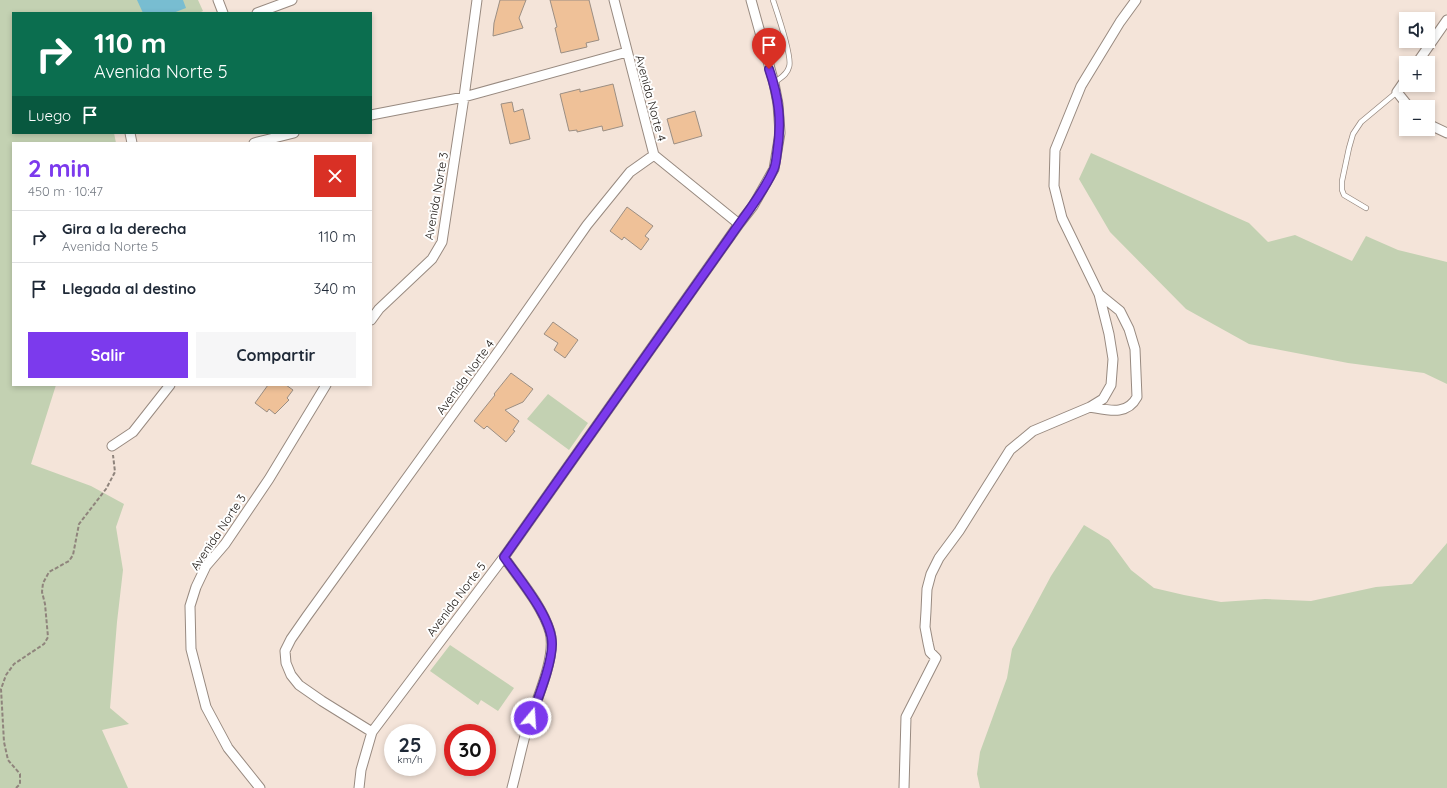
<!DOCTYPE html>
<html lang="es">
<head>
<meta charset="utf-8">
<style>
	:root { --surface:#fff; --page:#f6f6f7; --text:#1f2937; --muted:#747a83; --line:#e0e1e3; --accent:#7c3aed }
	body { margin:0; font-family:Quicksand,sans-serif; background:var(--page); color:var(--text); height:100vh; display:flex; flex-direction:column; font-size:15px; white-space:nowrap }
	* { box-sizing:border-box; margin:0 }
	p { font-size:13px; color:var(--muted) }
	.icon { flex:none; width:22px; height:22px; fill:none; stroke:currentColor; stroke-width:2; stroke-linecap:round; stroke-linejoin:round }
	.map { position:relative; flex:1; overflow:hidden }
	.panel { position:absolute; left:12px; top:142px; width:360px; height:244px; display:flex; flex-direction:column; background:var(--surface); border-radius:0px; box-shadow:0 2px 6px #0003 }
	.panel>* { flex:none }
	.banner { position:absolute; left:12px; top:12px; width:360px; height:122px; border-radius:0px; box-shadow:0 2px 6px #0003; background:#0b6e4f; color:#fff; overflow:hidden }
	.fabs { position:absolute; left:1399px; top:12px; display:grid; gap:8px }
	.fabs a { display:grid; place-items:center; width:36px; height:36px; border-radius:0px; background:var(--surface); box-shadow:0 2px 6px #0003; font-size:20px }
	.speed { position:absolute; left:384px; top:724px; display:flex; gap:8px; font-size:20px; font-weight:700; text-align:center }
	.speed>* { display:grid; place-content:center; width:52px; height:52px; border-radius:50%; background:var(--surface); box-shadow:0 2px 6px #0003; line-height:1 }
	.speed small { font-size:10px; font-weight:400 }
	.speed .limit { border:6px solid #d22; background:#fff; color:#111 }
	.pin { position:absolute; display:grid; place-items:center; width:34px; height:34px; color:#fff; margin:-41px -17px; border-radius:50% 50% 50% 0; rotate:-45deg; box-shadow:0 0 4px #0007 }
	.pin .icon { rotate:45deg }
	.me { position:absolute; width:44px; margin:-22px; rotate:18deg; stroke-linejoin:round; filter:drop-shadow(0 0 3px #0008) }
	.turn { display:flex; align-items:center; gap:14px; height:84px; padding:0 16px; font-size:18px }
	.turn .icon { width:52px; height:52px; stroke-width:2.5 }
	.turn b { display:block; font-size:28px; line-height:34px }
	.then { display:flex; align-items:center; height:38px; padding:0 16px; background:#0003; gap:8px; font-size:15px }
	.round { display:grid; place-items:center; flex:none; width:42px; height:42px; border-radius:0px; background:var(--page) }
	.head { display:flex; align-items:center; justify-content:space-between; height:68px; padding:0 16px }
	h1 { font-size:24px; font-weight:800; line-height:30px; color:var(--accent) }
	.action { display:flex; gap:8px; margin-top:auto; padding:8px 16px }
	.action a { flex:1; height:46px; border-radius:0px; background:var(--accent); color:#fff; font-size:16px; font-weight:800; line-height:46px; text-align:center }
	.action a+a { background:var(--page); color:var(--text) }
	ul { padding:0; list-style:none }
	li { display:flex; align-items:center; gap:12px; height:52px; padding:0 16px; border-top:1px solid var(--line) }
	li div { flex:1 }
	li b { display:block; font-size:15px }
	li em { font-style:normal }
	.map>svg:first-child { display:block }
	.green { fill:#c3d1b2 }
	.water { fill:#78bdd1 }
	.building { fill:#efc198; stroke:#9b8e83 }
	.lines { fill:none; stroke-linecap:round; stroke-linejoin:round }
	.lane-casing { stroke:#988a80; stroke-width:6 }
	.street-casing { stroke:#988a80; stroke-width:11 }
	.path { stroke:#8f847c; stroke-width:2; stroke-dasharray:4 2; stroke-linecap:butt }
	.lane { stroke:#fff; stroke-width:4.5 }
	.street { stroke:#fff; stroke-width:9 }
	.route-casing { stroke:#51269a; stroke-width:10 }
	.route { stroke:#7c3aed; stroke-width:7 }
	.labels { text-anchor:middle; dominant-baseline:central; stroke-width:4; stroke-linejoin:round; paint-order:stroke }
	.street-label { font-size:12px; fill:#191410; stroke:#fff }
</style>
</head>
<body>
<div class="map">
<svg width="1447" height="788" viewBox="0 0 1447 788">
	<rect width="100%" height="100%" fill="#f4e4d9"/>
	<path class="green" d="M0,0H198L203,11L199,13H13V133H114L116,143H13V385H56L31,464L91,486L124,504L116,527L123,570L117,622L110,708L129,724L102,730L128,788H0Z
		M1091,153L1249,223L1268,242L1295,235L1352,261L1366,236L1398,250L1447,262V384L1424,373L1348,363L1249,344L1186,309L1110,232L1079,179Z
		M548,394L588,423L569,450L527,419Z
		M1084,525L1109,540L1131,570L1154,588L1184,595L1221,602L1265,599L1311,601L1376,587L1412,584L1447,543V788H980L977,774L980,752L1007,678L1012,649L1051,576Z
		M450,645L514,688L498,711L481,700L478,705L430,671Z"/>
	<path class="water" d="M137,0H183L186,8L173,13H143Z"/>
	<path class="building" d="M500,0H526L519,18L523,28L493,36L494,23Z
		M550,0H589L599,40L586,43L587,47L561,53L555,28L557,27Z
		M613,84L623,126L603,131L602,126L577,132V130L569,131L560,94L580,89V92Z
		M512,102L514,112L523,109L530,139L510,144L501,104Z
		M695,111L702,136L674,144L667,119Z
		M627,207L653,226L645,236L649,239L641,250L624,237L622,240L610,231Z
		M553,322L578,340L565,358L554,350L558,343L544,334Z
		M511,373L533,389L523,402L505,410L519,421L513,430L515,431L506,442L487,426L484,429L474,421L495,395L494,394Z
		M268,385H286L293,390L287,398L289,400L275,414L269,409L267,412L255,403Z"/>
	<g class="lines">
		<g class="lane-casing">
			<path id="lane" d="M773,0C777,12 793,58 789,67C787,75 780,78 774,83
				M1366,208L1344,195L1342,190V181L1349,148L1353,134L1361,122L1397,92"/>
		</g>
		<g class="street-casing">
			<path id="street" d="M218,0L223,13
				M257,13L292,0
				M1417,63L1447,20
				M1406,79L1397,92L1409,107
				M371,115L464,97L627,52
				M1428,124L1447,133
				M130,133L132,143
				M254,143L294,133
				M654,155L739,224
				M371,320L379,309L432,259L442,242L464,97L477,0
				M1090,407C1108,410 1127,416 1137,397L1135,349L1129,329L1120,311L1099,294
				M112,446L133,432L170,385
				M504,557C519,579 542,605 550,632C557,658 534,705 526,732C521,750 517,769 512,788
				M372,732L322,701L299,685L291,675L286,663L285,651L291,639L307,616L500,349L587,225L630,172L654,155L614,0
				M260,788L228,748L206,707L191,649L190,606L196,587L206,566L225,544L269,479L326,385
				M359,788L361,770L372,732L504,557L739,224L753,206L774,169L780,133L778,104L774,83L751,0
				M904,788L906,717L936,658L930,652L928,643L925,627L926,611L927,589L931,574L939,558L959,531L1010,450L1033,431L1090,407L1103,399L1111,385L1113,359L1109,334L1099,294L1062,218L1054,186L1055,150L1081,86L1120,22L1136,0"/>
		</g>
		<path class="path" d="M16,788L20,784V774L8,760L4,742L1,689L6,675L14,664L44,644L48,637L45,604L42,592L43,583L49,572L69,561L73,555L79,524L106,489L115,472L113,455"/>
		<use href="#lane" class="lane"/>
		<use href="#street" class="street"/>
	</g>
	<g class="lines">
		<g class="route-casing">
			<path id="route" d="M531,718C538,698 552,664 552,644C552,617 519,579 504,557L730,237C745,215 762,195 773,171C776,166 776,159 777,153C782,122 779,98 769,69"/>
		</g>
		<use href="#route" class="route"/>
	</g>
	<g class="labels">
		<g class="street-label">
			<text transform="translate(651 98) rotate(75)">Avenida Norte 4</text>
			<text transform="translate(436 196) rotate(-80)">Avenida Norte 3</text>
			<text transform="translate(465 377) rotate(-54)">Avenida Norte 4</text>
			<text transform="translate(218 532) rotate(-56)">Avenida Norte 3</text>
			<text transform="translate(456 599) rotate(-53)">Avenida Norte 5</text>
		</g>
	</g>
</svg>
<div class="fabs">
<a><svg class="icon" aria-label="sound" viewBox="0 0 24 24"><path d="M4 9h4l5-4v14l-5-4H4zM17 9q2 3 0 6"/></svg></a>
<a>+</a>
<a>−</a>
</div>
<div class="speed"><div>25<small>km/h</small></div><div class="limit">30</div></div>
<div class="pin" style="left:769px;top:69px;background:#d93025"><svg class="icon" aria-label="arrive" viewBox="0 0 24 24"><path d="M6 21V4h12l-3 4 3 4H6"/></svg></div>
<svg class="me" style="left:531px;top:718px" viewBox="-20 -20 40 40"><circle r="17" fill="#7c3aed" stroke="#fff" stroke-width="3"/><path d="M0-11L8 9 0 5-8 9z" fill="#fff"/></svg>
<div class="banner">
<div class="turn"><svg class="icon" aria-label="right" viewBox="0 0 24 24"><path d="M7 20v-9h11M14 6l5 5-5 5"/></svg><div><b>110 m</b>Avenida Norte 5</div></div>
<div class="then">Luego<svg class="icon" aria-label="arrive" viewBox="0 0 24 24"><path d="M6 21V4h12l-3 4 3 4H6"/></svg></div>
</div>
<section class="panel">
<div class="head"><div><h1>2 min</h1><p>450 m · 10:47</p></div><a class="round" style="background:#d93025;color:#fff"><svg class="icon" aria-label="close" viewBox="0 0 24 24"><path d="M6 6l12 12M18 6L6 18"/></svg></a></div>
<ul>
<li><svg class="icon" aria-label="right" viewBox="0 0 24 24"><path d="M7 20v-9h11M14 6l5 5-5 5"/></svg><div><b>Gira a la derecha</b><p>Avenida Norte 5</p></div><em>110 m</em></li>
<li><svg class="icon" aria-label="arrive" viewBox="0 0 24 24"><path d="M6 21V4h12l-3 4 3 4H6"/></svg><div><b>Llegada al destino</b></div><em>340 m</em></li>
</ul>
<div class="action"><a>Salir</a><a>Compartir</a></div>
</section>
</div>
</body>
</html>
